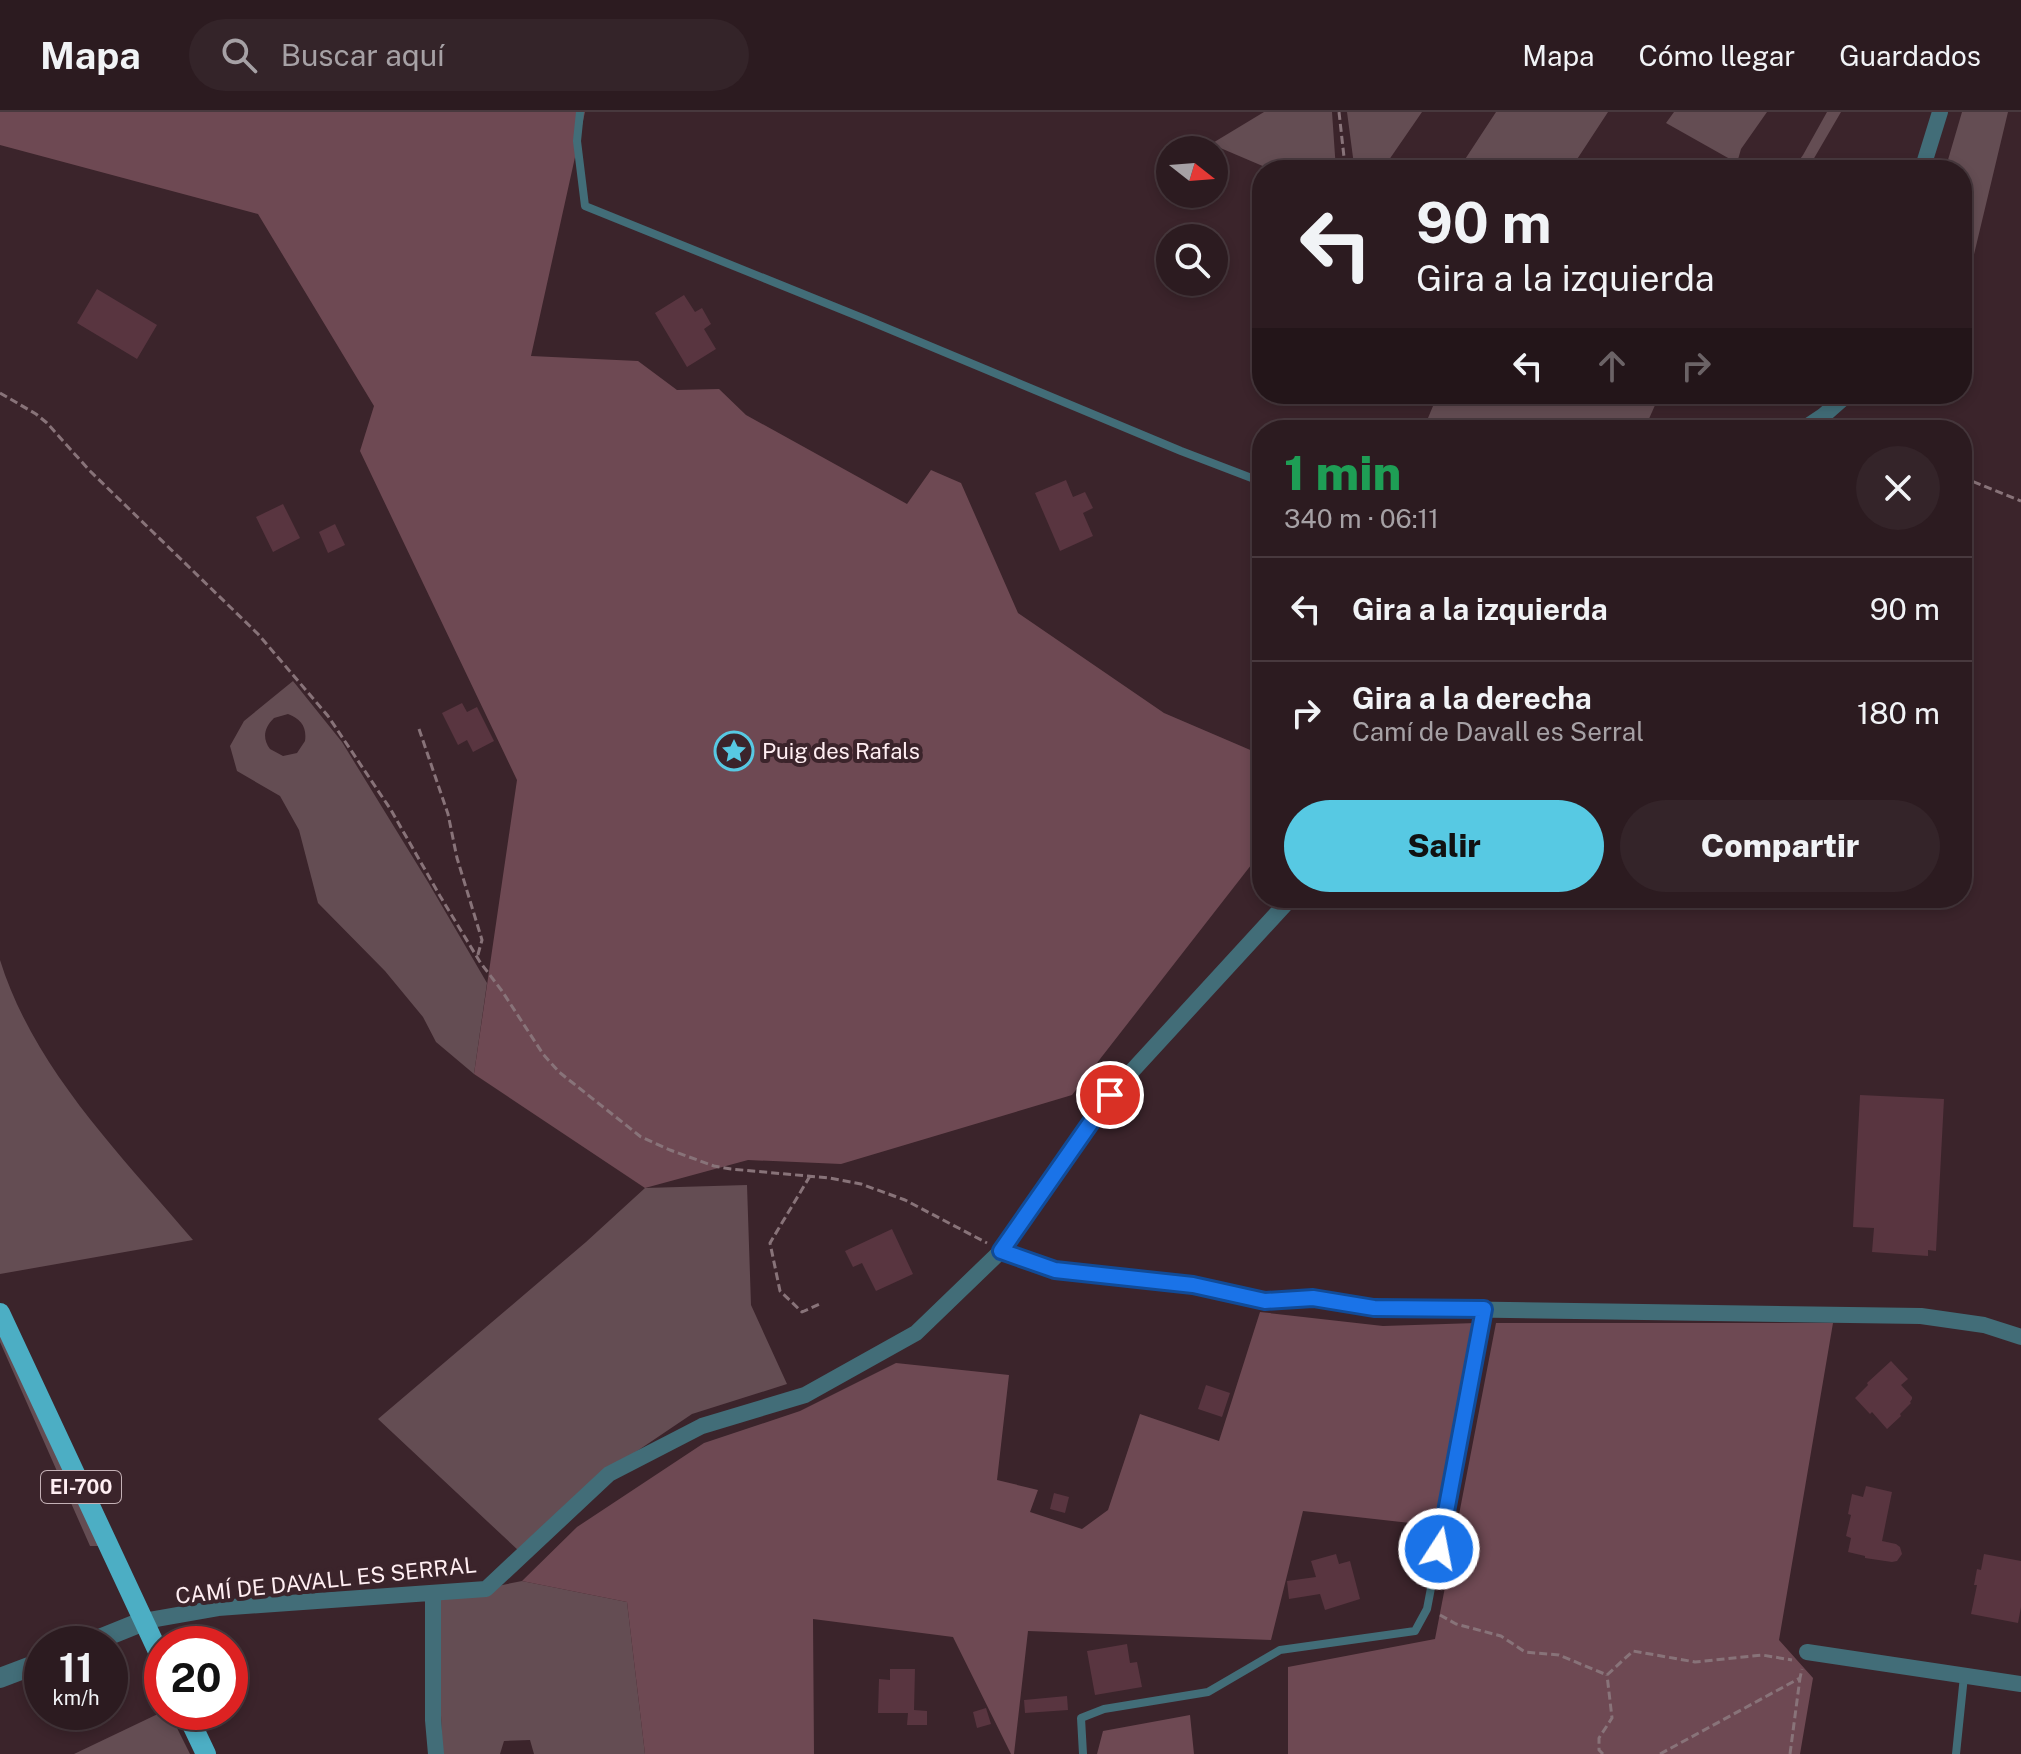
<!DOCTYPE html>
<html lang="es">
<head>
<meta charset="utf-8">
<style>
	:root { --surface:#2c1b20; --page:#342429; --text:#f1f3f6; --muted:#a6a1a5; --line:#48393e; --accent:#57c9e3 }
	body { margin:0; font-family:"Public Sans",sans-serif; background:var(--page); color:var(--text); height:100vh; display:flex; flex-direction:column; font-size:30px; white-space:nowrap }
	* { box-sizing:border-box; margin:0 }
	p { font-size:26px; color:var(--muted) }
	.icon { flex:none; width:44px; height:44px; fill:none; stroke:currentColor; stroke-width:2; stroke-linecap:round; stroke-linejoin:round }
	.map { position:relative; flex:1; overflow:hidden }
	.sheet { position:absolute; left:1252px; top:308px; width:720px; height:488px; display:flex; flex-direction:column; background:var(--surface); border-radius:32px; box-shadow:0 4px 12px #0003,0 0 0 2px var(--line) }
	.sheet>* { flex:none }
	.guide { position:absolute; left:1252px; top:48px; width:720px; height:244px; border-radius:32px; box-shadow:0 4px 12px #0003,0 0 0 2px var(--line); background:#2c1b20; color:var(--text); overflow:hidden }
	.needle { width:52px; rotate:107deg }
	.tools { position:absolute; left:1156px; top:24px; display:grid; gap:16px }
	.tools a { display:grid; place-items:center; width:72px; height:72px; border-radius:50%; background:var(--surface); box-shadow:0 4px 12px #0003,0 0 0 2px var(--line); font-size:40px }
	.speed { position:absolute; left:24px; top:1514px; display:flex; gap:16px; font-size:40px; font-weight:700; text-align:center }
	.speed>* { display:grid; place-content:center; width:104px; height:104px; border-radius:50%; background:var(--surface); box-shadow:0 4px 12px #0003,0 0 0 2px var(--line); line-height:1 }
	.speed small { font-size:20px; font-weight:400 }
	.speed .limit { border:12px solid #d22; background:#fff; color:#111 }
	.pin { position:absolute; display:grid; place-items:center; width:68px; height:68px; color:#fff; margin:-34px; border:4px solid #fff; border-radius:50%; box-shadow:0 2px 8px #0007 }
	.me { position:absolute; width:88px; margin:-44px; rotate:11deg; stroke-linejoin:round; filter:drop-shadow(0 0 6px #0008) }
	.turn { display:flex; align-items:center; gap:28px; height:168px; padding:0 32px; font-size:36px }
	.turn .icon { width:104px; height:104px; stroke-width:2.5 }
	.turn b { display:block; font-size:56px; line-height:68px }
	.lanes { display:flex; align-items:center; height:76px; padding:0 32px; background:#0003; justify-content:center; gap:40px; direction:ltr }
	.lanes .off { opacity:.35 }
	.round { display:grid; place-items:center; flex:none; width:84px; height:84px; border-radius:42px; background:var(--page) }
	.summary { display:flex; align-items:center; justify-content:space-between; height:136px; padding:0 32px }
	h1 { font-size:48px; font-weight:800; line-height:60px; color:#1e9e55 }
	.primary-button { display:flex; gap:16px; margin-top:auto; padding:16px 32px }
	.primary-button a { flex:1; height:92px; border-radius:48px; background:var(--accent); color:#111; font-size:32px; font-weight:800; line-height:92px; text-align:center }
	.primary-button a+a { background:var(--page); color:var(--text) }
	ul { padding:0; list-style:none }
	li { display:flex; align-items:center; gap:24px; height:104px; padding:0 32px; border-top:2px solid var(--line) }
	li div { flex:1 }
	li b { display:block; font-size:30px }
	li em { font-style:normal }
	header { display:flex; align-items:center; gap:48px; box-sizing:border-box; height:112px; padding:0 40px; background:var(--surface); border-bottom:2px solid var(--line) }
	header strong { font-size:38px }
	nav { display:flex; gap:44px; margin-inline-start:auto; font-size:28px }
	.search { width:560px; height:72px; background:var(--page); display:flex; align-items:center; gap:20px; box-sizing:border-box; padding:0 28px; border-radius:44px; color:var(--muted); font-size:30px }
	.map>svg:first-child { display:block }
	.green { fill:#644d53; fill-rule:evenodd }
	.forest { fill:#6e4953 }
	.building { fill:#593540 }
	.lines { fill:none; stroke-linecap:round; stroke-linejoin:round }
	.path { stroke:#887379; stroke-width:3; stroke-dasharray:8 4; stroke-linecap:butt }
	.service { stroke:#426d78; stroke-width:8 }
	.minor { stroke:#426d78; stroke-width:16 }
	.tertiary { stroke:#426d78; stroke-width:20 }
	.primary { stroke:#4caec4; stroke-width:20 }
	.route-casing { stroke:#114b97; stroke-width:20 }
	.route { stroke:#1a73e8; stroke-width:14 }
	.labels { text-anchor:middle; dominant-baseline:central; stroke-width:8; stroke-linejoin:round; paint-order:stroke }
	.shield { fill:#3b242b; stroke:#c4b1b6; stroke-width:2 }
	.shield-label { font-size:20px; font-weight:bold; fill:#ffeef2 }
	.poi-label { font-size:22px; fill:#ffeef2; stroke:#3b242b; text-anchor:start }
	.street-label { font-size:22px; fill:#ffeef2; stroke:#3b242b }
</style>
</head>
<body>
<header>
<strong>Mapa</strong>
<div class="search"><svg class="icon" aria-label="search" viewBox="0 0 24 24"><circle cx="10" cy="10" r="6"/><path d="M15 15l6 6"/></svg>Buscar aquí</div>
<nav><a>Mapa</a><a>Cómo llegar</a><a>Guardados</a></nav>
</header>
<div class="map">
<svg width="2021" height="1642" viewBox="0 0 2021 1642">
	<rect width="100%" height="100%" fill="#3b242b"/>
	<path class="green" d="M1264,0H1332L1336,58H1272L1211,32Z
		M1347,0H1422L1382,58H1357L1354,53Z
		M1496,0H1608L1570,58H1458Z
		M1674,0H1767L1741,37L1737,51L1666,11Z
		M1827,0H1841L1813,48L1823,58H1792L1803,43Z
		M1962,0H2008L1971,155L1962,158V58H1945Z
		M1438,282H1660L1644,318H1423Z
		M293,569L342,630L428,770L487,871L474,962L436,930L423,905L385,859L318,791L299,718L280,684L237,659L230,634L244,609ZM288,602C301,607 307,615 305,629L297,641L283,644L270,637C262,626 264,616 274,606Z
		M0,848C34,957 121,1043 193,1128L0,1162Z
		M747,1073L751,1193L787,1272L692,1302L606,1360L519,1439L378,1307L586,1130L645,1076Z
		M0,1220L100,1434H90L0,1230Z
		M522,1469L627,1490L645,1642H534L530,1628L504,1629L500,1642H442L438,1486Z
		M162,1600H169L190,1642H74Z"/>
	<path class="forest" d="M0,0H585L531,244L638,249L677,278L719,277L746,303L907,392L931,358L961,371L1018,501L1164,601L1262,643V739L1072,983L841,1052L748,1048L645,1076L474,962L517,668L360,339L374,294L258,102L0,33Z
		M1260,1200L1383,1214L1476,1211L1437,1414L1303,1399L1271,1528L1028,1519L1014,1642H1011L953,1525L813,1507L814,1642H645L627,1490L522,1469L577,1415L704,1331L800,1299L896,1251L1009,1263L997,1368L1038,1378L1030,1400L1082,1417L1108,1398L1140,1302L1219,1329Z
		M1496,1211H1833L1779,1528L1813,1566L1800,1642H1288V1555L1435,1527Z
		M1190,1603L1194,1642H1097L1103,1619Z"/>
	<path class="building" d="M97,177L157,213L137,247L77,211Z
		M684,183L695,200L702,196L711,212L704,217L716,237L687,255L655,201Z
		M1066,368L1073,385L1085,380L1093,396L1083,401L1093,424L1060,439L1035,381Z
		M283,392L300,426L273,440L256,405Z
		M335,412L345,433L328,441L319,420Z
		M462,591L467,600L477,595L494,629L473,640L467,628L458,633L442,601Z
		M1860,983L1944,987L1936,1139L1928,1138V1144L1872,1140L1874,1116L1853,1115Z
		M892,1117L913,1162L876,1179L862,1151L853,1155L845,1139Z
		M1891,1249L1908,1267L1901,1273L1912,1285V1287L1910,1290L1911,1291L1900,1302L1901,1304L1887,1317L1872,1300L1870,1302L1855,1286L1868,1273L1867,1271Z
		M1206,1273L1230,1281L1222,1305L1198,1297Z
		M1866,1374L1892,1380L1882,1429L1896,1432L1900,1435L1902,1442L1897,1449L1892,1450L1865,1446V1444L1848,1440L1851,1426L1846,1424L1851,1403L1848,1402L1852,1382L1863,1385Z
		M1054,1381L1069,1385L1065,1401L1050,1397Z
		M1336,1442L1339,1452L1350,1449L1360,1487L1325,1498L1320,1482L1289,1487L1287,1469L1316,1465L1311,1449Z
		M1984,1442L2021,1449V1495L2018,1511L1971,1502L1977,1473H1974L1977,1457L1981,1458Z
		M1127,1532L1130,1551L1137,1550L1142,1575L1095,1583L1087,1539Z
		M890,1557H915L914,1598L927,1599V1613H907L908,1601H878L879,1567L890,1568Z
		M1067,1584L1068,1598L1025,1601L1024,1588Z
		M986,1596L991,1612L977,1616L973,1600Z"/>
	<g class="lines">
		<path class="path" d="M1339,0L1344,45L1349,58
			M0,281L36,302L47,311L89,358L258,522L328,604L391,698L440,784L480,850L502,879L543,942L559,960L641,1025L670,1038L714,1054L731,1057L829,1066L861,1072L905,1088L987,1131
			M1806,282L1811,289
			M1838,311L1853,318
			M1962,365L2021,389
			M419,617L448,702L457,746L482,828L477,846
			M810,1064L770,1131L780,1179L802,1200L822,1191
			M1440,1503L1456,1512L1501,1524L1525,1540L1559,1543L1607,1563
			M1607,1563L1633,1539L1695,1550L1762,1543L1792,1548
			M1603,1642L1599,1638V1626L1612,1606L1607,1563
			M1660,1642L1800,1566L1802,1557
			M1790,1642L1800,1566"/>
		<path class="service" d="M580,0L577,29L585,94L865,207L1181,339L1262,370
			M1083,1642L1081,1606L1104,1597L1208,1580L1280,1538L1415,1519L1427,1497L1484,1198
			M1956,1642L1964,1564"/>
		<path class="minor" d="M1922,58L1940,0
			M1802,318L1823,304L1848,282
			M1001,1139L1055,1158L1193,1173L1265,1189L1313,1186L1374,1196L1921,1204L1984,1213L2021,1225
			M433,1481V1608L436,1642
			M144,1509L218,1496L486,1477L609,1362L702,1314L805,1283L916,1221L1001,1139L1110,983L1291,786
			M1807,1540L2021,1572"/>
		<path class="tertiary" d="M87,1532L144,1509
			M0,1566L42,1550"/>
		<path class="primary" d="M0,1201L162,1548
			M186,1600L206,1642"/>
	</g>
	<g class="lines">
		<g class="route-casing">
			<path id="route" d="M1110,983L1001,1139L1055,1158L1193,1173L1265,1189L1313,1186L1374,1196L1484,1197L1439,1437"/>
		</g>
		<use href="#route" class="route"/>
	</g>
	<defs>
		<g id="sight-ring" transform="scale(2)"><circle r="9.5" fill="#3b242b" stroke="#57c9e3" stroke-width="1.5"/><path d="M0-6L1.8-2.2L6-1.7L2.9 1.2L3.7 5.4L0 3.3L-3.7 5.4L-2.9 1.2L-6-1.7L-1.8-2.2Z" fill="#57c9e3"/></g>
	</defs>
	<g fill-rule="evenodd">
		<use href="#sight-ring" x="734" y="639"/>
	</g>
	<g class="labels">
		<rect class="shield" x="41" y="1359" width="80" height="32" rx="6"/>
		<g class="shield-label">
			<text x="81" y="1375">EI-700</text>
		</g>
		<g class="poi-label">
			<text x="762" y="639">Puig des Rafals</text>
		</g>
		<g class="street-label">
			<text transform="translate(326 1468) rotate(-6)">CAMÍ DE DAVALL ES SERRAL</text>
		</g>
	</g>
</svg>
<div class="tools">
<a><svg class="needle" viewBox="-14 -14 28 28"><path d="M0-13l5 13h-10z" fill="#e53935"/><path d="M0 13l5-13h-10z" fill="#a6a1a5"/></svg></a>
<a><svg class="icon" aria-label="search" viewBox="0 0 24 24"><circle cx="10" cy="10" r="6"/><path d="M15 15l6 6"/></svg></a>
</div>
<div class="speed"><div>11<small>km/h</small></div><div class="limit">20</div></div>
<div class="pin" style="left:1110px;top:983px;background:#d93025"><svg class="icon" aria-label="arrive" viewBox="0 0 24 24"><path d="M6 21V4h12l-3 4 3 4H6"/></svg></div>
<svg class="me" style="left:1439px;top:1437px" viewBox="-20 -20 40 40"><circle r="17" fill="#1a73e8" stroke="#fff" stroke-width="3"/><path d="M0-11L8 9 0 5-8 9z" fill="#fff"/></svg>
<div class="guide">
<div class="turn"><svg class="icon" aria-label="left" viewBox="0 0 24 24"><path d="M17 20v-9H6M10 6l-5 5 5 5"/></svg><div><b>90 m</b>Gira a la izquierda</div></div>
<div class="lanes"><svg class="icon" aria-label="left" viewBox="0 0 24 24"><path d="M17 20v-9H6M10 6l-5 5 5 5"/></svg><svg class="icon off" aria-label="ahead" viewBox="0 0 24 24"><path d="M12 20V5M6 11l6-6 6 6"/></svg><svg class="icon off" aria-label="right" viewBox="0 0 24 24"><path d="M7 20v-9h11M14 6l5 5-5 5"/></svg></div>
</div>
<section class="sheet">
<div class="summary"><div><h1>1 min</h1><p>340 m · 06:11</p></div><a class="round"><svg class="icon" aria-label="close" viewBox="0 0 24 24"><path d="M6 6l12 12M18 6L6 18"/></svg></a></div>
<ul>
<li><svg class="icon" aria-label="left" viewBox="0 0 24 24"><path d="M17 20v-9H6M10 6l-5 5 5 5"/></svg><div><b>Gira a la izquierda</b></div><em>90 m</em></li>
<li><svg class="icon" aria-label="right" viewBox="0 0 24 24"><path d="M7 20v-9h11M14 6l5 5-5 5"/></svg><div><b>Gira a la derecha</b><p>Camí de Davall es Serral</p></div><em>180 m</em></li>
</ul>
<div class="primary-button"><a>Salir</a><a>Compartir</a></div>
</section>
</div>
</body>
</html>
